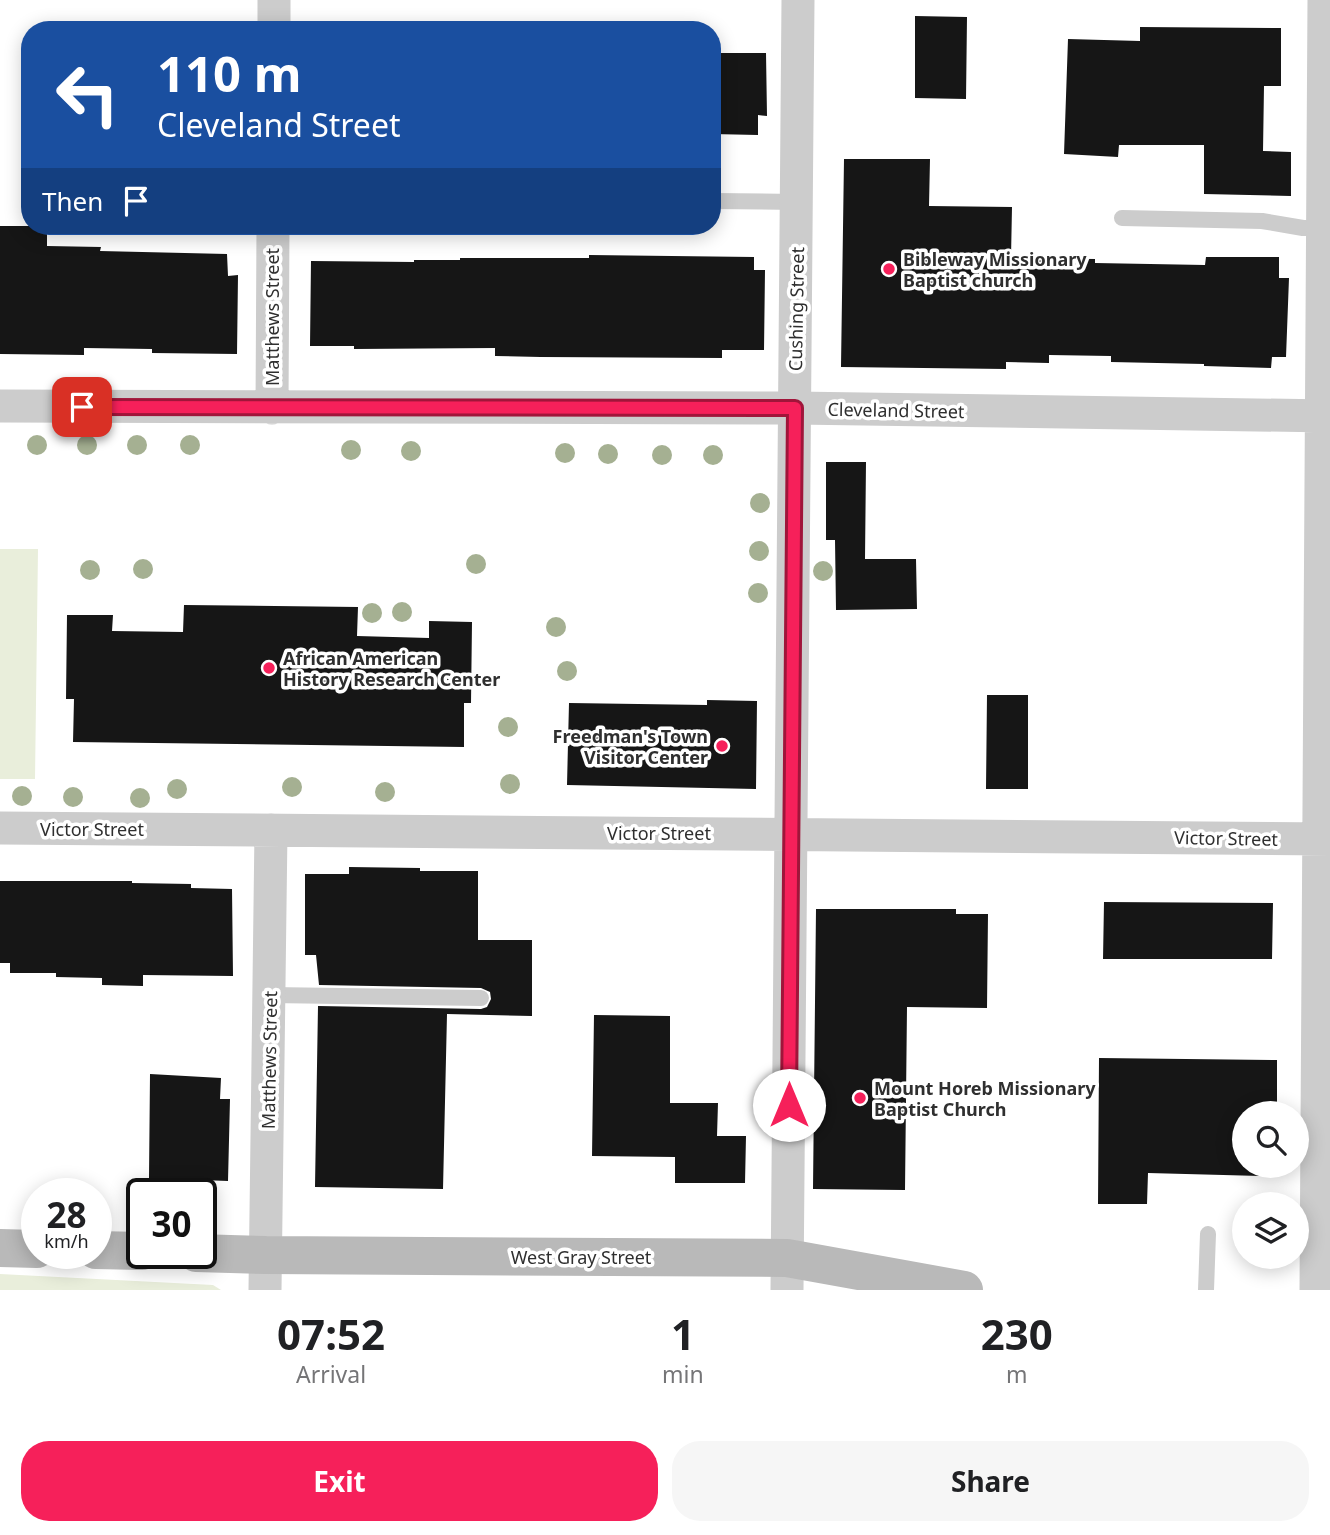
<!DOCTYPE html>
<html lang="en">
<head>
<meta charset="utf-8">
<style>
	:root { --surface:#fff; --page:#f6f6f6; --text:#202124; --muted:#757577; --accent:#f6205a }
	body { margin:0; font-family:"Noto Sans",sans-serif; background:var(--page); color:var(--text); height:100vh; display:flex; flex-direction:column; font-size:26px; white-space:nowrap }
	* { box-sizing:border-box; margin:0 }
	p { font-size:23px; color:var(--muted) }
	.icon { flex:none; width:38px; height:38px; fill:none; stroke:currentColor; stroke-width:2; stroke-linecap:round; stroke-linejoin:round }
	.map { position:relative; height:1290px; overflow:hidden }
	.details { display:flex; flex-direction:column; background:var(--surface); flex:1 }
	.details>* { flex:none }
	.banner { position:absolute; left:21px; top:21px; width:700px; height:214px; border-radius:28px; box-shadow:0 4px 18px #0003; background:#1a4fa0; color:#fff; overflow:hidden }
	.buttons { position:absolute; left:1232px; top:1101px; display:grid; gap:14px }
	.buttons a { display:grid; place-items:center; width:77px; height:77px; border-radius:50%; background:var(--surface); box-shadow:0 4px 18px #0003; font-size:35px }
	.speed { position:absolute; left:21px; top:1178px; display:flex; gap:14px; font-size:35px; font-weight:700; text-align:center }
	.speed>* { display:grid; place-content:center; width:91px; height:91px; border-radius:50%; background:var(--surface); box-shadow:0 4px 18px #0003; line-height:1 }
	.speed small { font-size:18px; font-weight:400 }
	.speed .limit { border:4px solid #111; border-radius:10px; background:#fff; color:#111 }
	.pin { position:absolute; display:grid; place-items:center; width:60px; height:60px; color:#fff; margin:-30px; border-radius:14px; box-shadow:0 4px 10px #0006 }
	.me { position:absolute; width:77px; margin:-38px; rotate:0deg; stroke-linejoin:round; filter:drop-shadow(0 0 5px #0008) }
	.turn { display:flex; align-items:center; gap:24px; height:147px; padding:0 21px; font-size:32px }
	.turn .icon { width:91px; height:91px; stroke-width:2.5 }
	.turn b { display:block; font-size:49px; line-height:60px }
	.then { display:flex; align-items:center; height:66px; padding:0 21px; background:#0003; gap:14px; font-size:26px }
	.eta { display:flex; justify-content:space-evenly; align-items:center; height:119px; text-align:center }
	.eta b { font-size:42px; font-weight:700; line-height:49px }
	.cta { display:flex; gap:14px; margin-top:auto; padding:14px 21px }
	.cta a { flex:1; height:80px; border-radius:28px; background:var(--accent); color:#fff; font-size:28px; font-weight:700; line-height:80px; text-align:center }
	.cta a+a { background:var(--page); color:var(--text) }
	.map>svg:first-child { display:block }
	.green { fill:#e9eedb }
	.building { fill:#161616 }
	.lines { fill:none; stroke-linecap:round; stroke-linejoin:round }
	.service { stroke:#ccc; stroke-width:16 }
	.minor { stroke:#ccc; stroke-width:33 }
	.secondary { stroke:#b9b9b9; stroke-width:38 }
	.tree { fill:#a5b092 }
	.route-casing { stroke:#a0153a; stroke-width:18 }
	.route { stroke:#f6205a; stroke-width:12 }
	.poi-dot { fill:#f6205a; stroke:#fff; stroke-width:2.5 }
	.labels { text-anchor:middle; dominant-baseline:central; stroke-width:7; stroke-linejoin:round; paint-order:stroke }
	.poi-label { font-size:18px; font-weight:bold; fill:#2f2f2f; stroke:#fff; text-anchor:start }
	.street-label { font-size:18px; fill:#2f2f2f; stroke:#fff }
</style>
</head>
<body>
<div class="map">
<svg width="1330" height="1290" viewBox="0 0 1330 1290">
	<rect width="100%" height="100%" fill="#fff"/>
	<path class="green" d="M0,549H38L35,779H0Z
		M0,1274L213,1285L221,1290H0Z"/>
	<path class="building" d="M915,16L967,17L966,99L915,98Z
		M1140,27L1281,28V86H1264L1263,151L1291,152V196L1204,194V145H1119L1118,157L1064,154L1068,39L1140,41Z
		M712,53H766L767,116L758,115V135L712,134Z
		M844,159H930L929,206L1012,207L1011,258L1095,259V263L1205,265L1206,257H1279V278H1289L1286,357H1272L1271,368L1204,366V364L1111,362V356L1049,355V363L1006,362V369L841,367Z
		M0,226H47V246L101,247L100,251L227,254L228,276L238,275L237,354L152,353V349L84,348V355L0,354Z
		M589,255L754,257V270H765L764,350H722V358L541,357L495,356V348L354,349V346H310L311,261L414,262V260H460V258H589Z
		M826,462H866L865,559H916L917,609L836,610L835,540H826Z
		M184,605L358,607L357,636L429,638V621L472,622L471,703H464V747L73,742L74,699H66L67,615H113L112,631L183,632Z
		M987,695H1028V789H986Z
		M707,700L757,701L756,789L567,785L569,703L707,705Z
		M349,867L420,868V871H478V940H532V1016L447,1014L443,1189L315,1187L318,1006L481,1009L487,1007L491,999L490,992L481,988L319,985L316,955H305V874H349Z
		M0,881H132V883L191,884V888L232,889L233,976L143,975V986L102,985V978L56,977V973H10V963H0Z
		M1104,902L1273,903L1272,959H1103Z
		M816,909H956V914H988L987,1008L907,1007L905,1190L813,1189Z
		M594,1015L670,1016V1103H718L717,1136H746L745,1183H675V1157L592,1156Z
		M1099,1058L1277,1060V1113H1244V1166H1260L1261,1176L1148,1173L1147,1204H1098Z
		M150,1074L221,1078L220,1099H230L228,1181L149,1178Z"/>
	<g class="lines">
		<path class="service" d="M712,201L797,202
			M1122,218L1262,221L1303,228H1326
			M270,995L481,998
			M1206,1290L1208,1234"/>
		<path class="minor" d="M274,30V0
			M0,406L795,408L1330,416
			M272,408L273,226
			M0,828L1330,839
			M265,1290L271,830
			M787,1290L798,0
			M1316,1290L1324,0"/>
		<path class="secondary" d="M0,1248L37,1249
			M96,1250L142,1251
			M196,1253L266,1255L787,1258L964,1290"/>
	</g>
	<g class="tree">
		<circle cx="37" cy="445" r="10"/>
		<circle cx="87" cy="445" r="10"/>
		<circle cx="137" cy="445" r="10"/>
		<circle cx="190" cy="445" r="10"/>
		<circle cx="351" cy="450" r="10"/>
		<circle cx="411" cy="451" r="10"/>
		<circle cx="565" cy="453" r="10"/>
		<circle cx="608" cy="454" r="10"/>
		<circle cx="662" cy="455" r="10"/>
		<circle cx="713" cy="455" r="10"/>
		<circle cx="760" cy="503" r="10"/>
		<circle cx="759" cy="551" r="10"/>
		<circle cx="476" cy="564" r="10"/>
		<circle cx="143" cy="569" r="10"/>
		<circle cx="90" cy="570" r="10"/>
		<circle cx="823" cy="571" r="10"/>
		<circle cx="758" cy="593" r="10"/>
		<circle cx="402" cy="612" r="10"/>
		<circle cx="372" cy="613" r="10"/>
		<circle cx="556" cy="627" r="10"/>
		<circle cx="567" cy="671" r="10"/>
		<circle cx="508" cy="727" r="10"/>
		<circle cx="510" cy="784" r="10"/>
		<circle cx="292" cy="787" r="10"/>
		<circle cx="177" cy="789" r="10"/>
		<circle cx="385" cy="792" r="10"/>
		<circle cx="22" cy="796" r="10"/>
		<circle cx="73" cy="797" r="10"/>
		<circle cx="140" cy="798" r="10"/>
	</g>
	<g class="lines">
		<g class="route-casing">
			<path id="route" d="M82,407L795,408L789,1105"/>
		</g>
		<use href="#route" class="route"/>
	</g>
	<g class="poi-dot">
		<circle cx="889" cy="269" r="7"/>
		<circle cx="269" cy="668" r="7"/>
		<circle cx="722" cy="746" r="7"/>
		<circle cx="860" cy="1098" r="7"/>
	</g>
	<g class="labels">
		<g class="poi-label">
			<text x="903" y="259">Bibleway Missionary<tspan x="903" dy="21">Baptist church</tspan></text>
			<text x="283" y="658">African American<tspan x="283" dy="21">History Research Center</tspan></text>
			<text x="708" y="736" text-anchor="end">Freedman's Town<tspan x="708" dy="21">Visitor Center</tspan></text>
			<text x="874" y="1088">Mount Horeb Missionary<tspan x="874" dy="21">Baptist Church</tspan></text>
		</g>
		<g class="street-label">
			<text transform="translate(796 309) rotate(-89)">Cushing Street</text>
			<text transform="translate(272 317) rotate(-90)">Matthews Street</text>
			<text transform="translate(896 410) rotate(1)">Cleveland Street</text>
			<text x="92" y="829">Victor Street</text>
			<text x="659" y="833">Victor Street</text>
			<text transform="translate(1226 838) rotate(1)">Victor Street</text>
			<text transform="translate(269 1060) rotate(-89)">Matthews Street</text>
			<text x="581" y="1257">West Gray Street</text>
		</g>
	</g>
</svg>
<div class="buttons">
<a><svg class="icon" aria-label="search" viewBox="0 0 24 24"><circle cx="10" cy="10" r="6"/><path d="M15 15l6 6"/></svg></a>
<a><svg class="icon" aria-label="layers" viewBox="0 0 24 24"><path d="M12 4l9 5-9 5-9-5zM3 14l9 5 9-5"/></svg></a>
</div>
<div class="speed"><div>28<small>km/h</small></div><div class="limit">30</div></div>
<div class="pin" style="left:82px;top:407px;background:#d93025"><svg class="icon" aria-label="arrive" viewBox="0 0 24 24"><path d="M6 21V4h12l-3 4 3 4H6"/></svg></div>
<svg class="me" style="left:789px;top:1105px" viewBox="-20 -20 40 40"><circle r="19" fill="#fff"/><path d="M0-13L10 11 0 6-10 11z" fill="#f6205a"/></svg>
<div class="banner">
<div class="turn"><svg class="icon" aria-label="left" viewBox="0 0 24 24"><path d="M17 20v-9H6M10 6l-5 5 5 5"/></svg><div><b>110 m</b>Cleveland Street</div></div>
<div class="then">Then<svg class="icon" aria-label="arrive" viewBox="0 0 24 24"><path d="M6 21V4h12l-3 4 3 4H6"/></svg></div>
</div>
</div>
<section class="details">
<div class="eta">
<div><b>07:52</b><p>Arrival</p></div>
<div><b>1</b><p>min</p></div>
<div><b>230</b><p>m</p></div>
</div>
<div class="cta"><a>Exit</a><a>Share</a></div>
</section>
</body>
</html>
